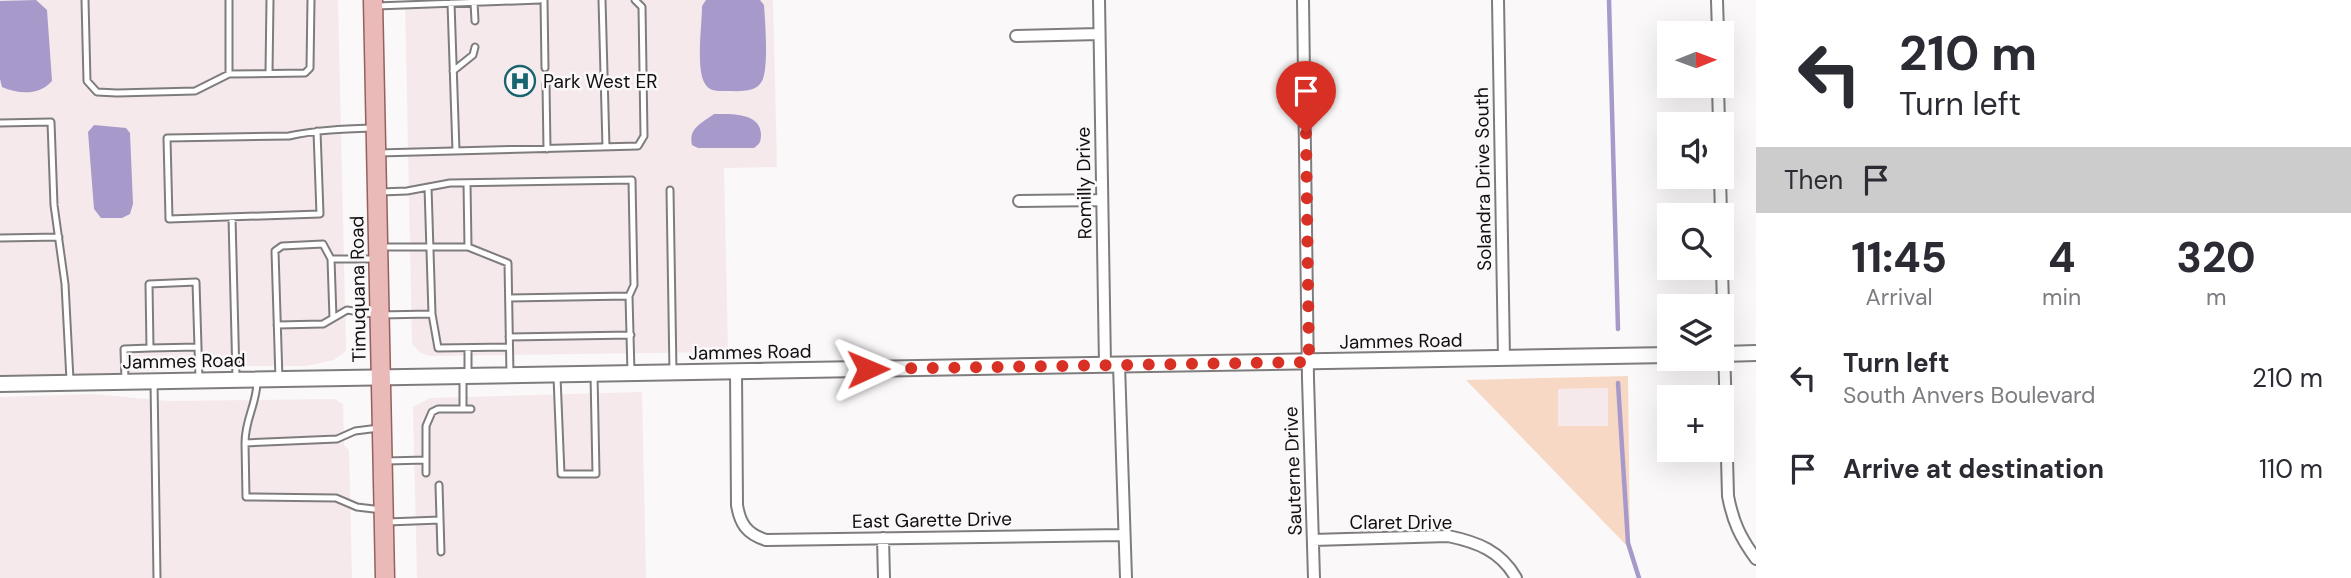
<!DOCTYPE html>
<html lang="en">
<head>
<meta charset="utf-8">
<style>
	:root { --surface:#fff; --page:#f2f2f3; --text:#2b2b33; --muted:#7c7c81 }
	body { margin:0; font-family:"DM Sans",sans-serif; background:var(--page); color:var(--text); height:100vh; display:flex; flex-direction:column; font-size:26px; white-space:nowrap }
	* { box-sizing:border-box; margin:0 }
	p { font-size:23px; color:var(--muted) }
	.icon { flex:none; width:38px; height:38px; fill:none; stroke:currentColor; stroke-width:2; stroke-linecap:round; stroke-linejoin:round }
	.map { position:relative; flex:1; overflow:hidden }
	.drawer { display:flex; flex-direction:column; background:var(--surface); width:595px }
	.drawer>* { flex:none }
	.banner { background:#fff; color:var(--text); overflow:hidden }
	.needle { width:46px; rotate:89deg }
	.fabs { position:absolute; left:1657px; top:21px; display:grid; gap:14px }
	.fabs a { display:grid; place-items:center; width:77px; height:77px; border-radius:0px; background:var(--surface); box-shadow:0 7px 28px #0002; font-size:35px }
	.pin { position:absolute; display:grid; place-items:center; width:60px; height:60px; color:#fff; margin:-72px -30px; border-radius:50% 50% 50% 0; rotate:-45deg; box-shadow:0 0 7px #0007 }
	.pin .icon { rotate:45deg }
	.me { position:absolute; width:77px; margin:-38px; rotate:89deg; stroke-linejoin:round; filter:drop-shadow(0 0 5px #0008) }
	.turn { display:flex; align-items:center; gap:24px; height:147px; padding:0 28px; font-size:32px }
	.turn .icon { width:91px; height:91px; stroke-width:2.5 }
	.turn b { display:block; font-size:49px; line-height:60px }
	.then { display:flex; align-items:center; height:66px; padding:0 28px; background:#0003; gap:14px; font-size:26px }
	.eta { display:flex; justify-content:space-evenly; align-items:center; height:119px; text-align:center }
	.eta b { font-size:42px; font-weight:800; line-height:49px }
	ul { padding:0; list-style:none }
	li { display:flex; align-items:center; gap:21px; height:91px; padding:0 28px }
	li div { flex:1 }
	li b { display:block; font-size:26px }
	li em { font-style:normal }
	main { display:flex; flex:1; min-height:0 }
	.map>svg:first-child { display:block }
	.built { fill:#f5e9ec }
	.green { fill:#f7d8c5; fill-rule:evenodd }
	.water { fill:#a79acb }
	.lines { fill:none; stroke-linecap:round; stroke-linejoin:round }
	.stream { stroke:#a79acb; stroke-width:4.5 }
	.service-casing { stroke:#7f7c7d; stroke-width:9 }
	.minor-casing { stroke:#7f7c7d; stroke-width:14 }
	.tertiary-casing { stroke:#7f7c7d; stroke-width:18 }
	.primary-casing { stroke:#94615d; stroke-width:21 }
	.service { stroke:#fff; stroke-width:5 }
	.minor { stroke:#fff; stroke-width:10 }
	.tertiary { stroke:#fff; stroke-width:14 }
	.primary { stroke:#e9bab7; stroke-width:18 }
	.route { stroke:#d93025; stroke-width:12; stroke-dasharray:0 21.6 }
	.labels { text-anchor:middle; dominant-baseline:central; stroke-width:5; stroke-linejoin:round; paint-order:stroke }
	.poi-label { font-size:19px; fill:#111010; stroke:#fbf8f9; text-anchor:start }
	.street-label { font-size:19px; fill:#111010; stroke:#fbf8f9 }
</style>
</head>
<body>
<main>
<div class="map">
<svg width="1756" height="578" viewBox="0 0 1756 578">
	<rect width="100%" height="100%" fill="#fbf8f9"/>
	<path class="built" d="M0,0H338L346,351L334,360L306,366H242L80,375L0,376Z
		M405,0H773L777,167L724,168L728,352L430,356L421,353L412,344Z
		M1608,388L1609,426L1558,427L1557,389Z
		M642,392L646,578H417L413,407L430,398Z
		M92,394L169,401L334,399L343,404L344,445L349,450L352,578H0V397Z"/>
	<path class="green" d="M1628,376L1630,549L1466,380ZM1608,388V426H1558V389Z"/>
	<path class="water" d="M36,0L47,10L52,81C39,96 18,94 2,87L0,79V1Z
		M706,0H760L764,5C765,19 769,69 762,81C756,93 738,91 727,91C717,91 709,92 704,82C696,65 702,25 702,6Z
		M714,114C730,114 760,112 761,134C761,141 760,144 754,148H698L692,145C688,128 702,123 714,114Z
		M94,125L126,128L130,133L133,204L130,214L122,218H101L94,209L88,132Z"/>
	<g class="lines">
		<path class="stream" d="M1609,0L1618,329
			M1618,383L1628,543L1639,578"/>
		<g class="service-casing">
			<path id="service" d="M85,0L87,81L97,92L117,93L195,91L229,74L305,73L310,68L311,0
				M229,0V74
				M544,0L545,68
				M602,0L606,147
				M474,2L475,21
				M451,3L456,151
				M376,6L540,0
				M453,71L473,55L475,47
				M269,73L270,0
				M546,84L547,149
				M0,123L51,122L54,205L65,284L70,380
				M317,131L320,214L169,219L167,138L289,136C316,130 344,129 372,128
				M378,153L638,146L644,136L642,7L635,0
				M467,183L468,247
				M428,187L432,314L438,348L509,347
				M670,190L673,372
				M380,192L407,191L450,183L632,180L634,285L629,296L509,298
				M232,217L236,378
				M0,238L59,237
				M381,247H468L508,263L510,375
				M331,259L333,318
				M629,296L631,373
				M277,325L323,324L347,310L379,315L432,314
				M509,337L631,335
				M150,348L198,347
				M468,373V348
				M463,376V409
				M557,377L561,474H596L594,374
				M279,379L275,251L282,246L323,244L331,259H375
				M125,380L124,349L150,348L149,284L196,282L199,380
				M154,382L157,578
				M379,428L355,431L337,439L245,443L246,497L336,498L357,507L382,510
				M245,443C245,419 256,406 257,383
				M386,461L426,460
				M426,473V426L432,412L438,409H471
				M439,485L441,552
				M387,522L440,520"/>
		</g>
		<g class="minor-casing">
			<path id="minor" d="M1099,0L1105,365
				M1303,0L1308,379L1314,578
				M1498,0L1504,358
				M1717,0L1718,33
				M1016,36L1099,34
				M1718,86L1719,124
				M1720,177L1721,215
				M1019,201L1102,200
				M1722,268L1728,496C1733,522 1740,537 1756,559
				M1119,365L1126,578
				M736,371L737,505C740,524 747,534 766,540L1124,535
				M883,538L884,578
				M1313,540L1448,536C1477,542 1501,551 1516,578"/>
		</g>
		<g class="tertiary-casing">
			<path id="tertiary" d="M1722,354L1756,353
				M0,384L1670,355"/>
		</g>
		<g class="primary-casing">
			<path id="primary" d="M373,0L385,578"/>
		</g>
		<use href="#service" class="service"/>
		<use href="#minor" class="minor"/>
		<use href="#tertiary" class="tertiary"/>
		<use href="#primary" class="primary"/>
	</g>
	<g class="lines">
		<path class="route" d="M868,369L1309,362L1306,133"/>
	</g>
	<defs>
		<g id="hospital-ring" transform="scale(1.575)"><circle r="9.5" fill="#fbf8f9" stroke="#18646f" stroke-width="1.5"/><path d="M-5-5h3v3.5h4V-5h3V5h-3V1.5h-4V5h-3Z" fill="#18646f"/></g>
	</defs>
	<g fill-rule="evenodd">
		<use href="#hospital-ring" x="520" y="81"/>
	</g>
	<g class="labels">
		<g class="poi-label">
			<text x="543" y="81">Park West ER</text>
		</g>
		<g class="street-label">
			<text transform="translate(1483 179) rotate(-91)">Solandra Drive South</text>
			<text transform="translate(1084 183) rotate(-91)">Romilly Drive</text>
			<text transform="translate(358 289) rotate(-91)">Timuquana Road</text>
			<text transform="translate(1401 341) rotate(-1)">Jammes Road</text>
			<text transform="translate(750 352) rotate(-1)">Jammes Road</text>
			<text transform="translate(184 361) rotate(-1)">Jammes Road</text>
			<text transform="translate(1293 471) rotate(-92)">Sauterne Drive</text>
			<text transform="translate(932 520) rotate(-1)">East Garette Drive</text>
			<text x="1401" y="522">Claret Drive</text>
		</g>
	</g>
</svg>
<div class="fabs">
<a><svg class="needle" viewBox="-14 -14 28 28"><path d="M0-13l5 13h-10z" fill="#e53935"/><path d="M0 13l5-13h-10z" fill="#7c7c81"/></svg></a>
<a><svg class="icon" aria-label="sound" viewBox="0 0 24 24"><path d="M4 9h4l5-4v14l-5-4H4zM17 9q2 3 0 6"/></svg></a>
<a><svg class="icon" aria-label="search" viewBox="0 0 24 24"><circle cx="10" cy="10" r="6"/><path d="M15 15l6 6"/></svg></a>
<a><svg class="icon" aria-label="layers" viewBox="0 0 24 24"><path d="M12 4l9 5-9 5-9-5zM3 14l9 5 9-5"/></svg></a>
<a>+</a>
</div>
<div class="pin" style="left:1306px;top:133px;background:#d93025"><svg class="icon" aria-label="arrive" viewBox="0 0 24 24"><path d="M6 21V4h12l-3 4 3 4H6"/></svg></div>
<svg class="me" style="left:868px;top:369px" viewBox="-20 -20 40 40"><path d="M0-17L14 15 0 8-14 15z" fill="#d93025" stroke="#fff" stroke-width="4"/></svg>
</div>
<section class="drawer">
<div class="banner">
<div class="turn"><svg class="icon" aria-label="left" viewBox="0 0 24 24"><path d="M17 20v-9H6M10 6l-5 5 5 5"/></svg><div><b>210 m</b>Turn left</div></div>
<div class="then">Then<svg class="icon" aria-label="arrive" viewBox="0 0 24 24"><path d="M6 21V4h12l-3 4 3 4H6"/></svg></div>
</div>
<div class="eta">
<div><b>11:45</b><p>Arrival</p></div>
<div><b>4</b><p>min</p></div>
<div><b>320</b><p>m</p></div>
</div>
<ul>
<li><svg class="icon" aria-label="left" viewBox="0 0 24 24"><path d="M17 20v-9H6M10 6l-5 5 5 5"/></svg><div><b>Turn left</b><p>South Anvers Boulevard</p></div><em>210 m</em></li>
<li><svg class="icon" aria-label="arrive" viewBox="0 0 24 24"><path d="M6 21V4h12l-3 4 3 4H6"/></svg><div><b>Arrive at destination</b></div><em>110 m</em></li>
</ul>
</section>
</main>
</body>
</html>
